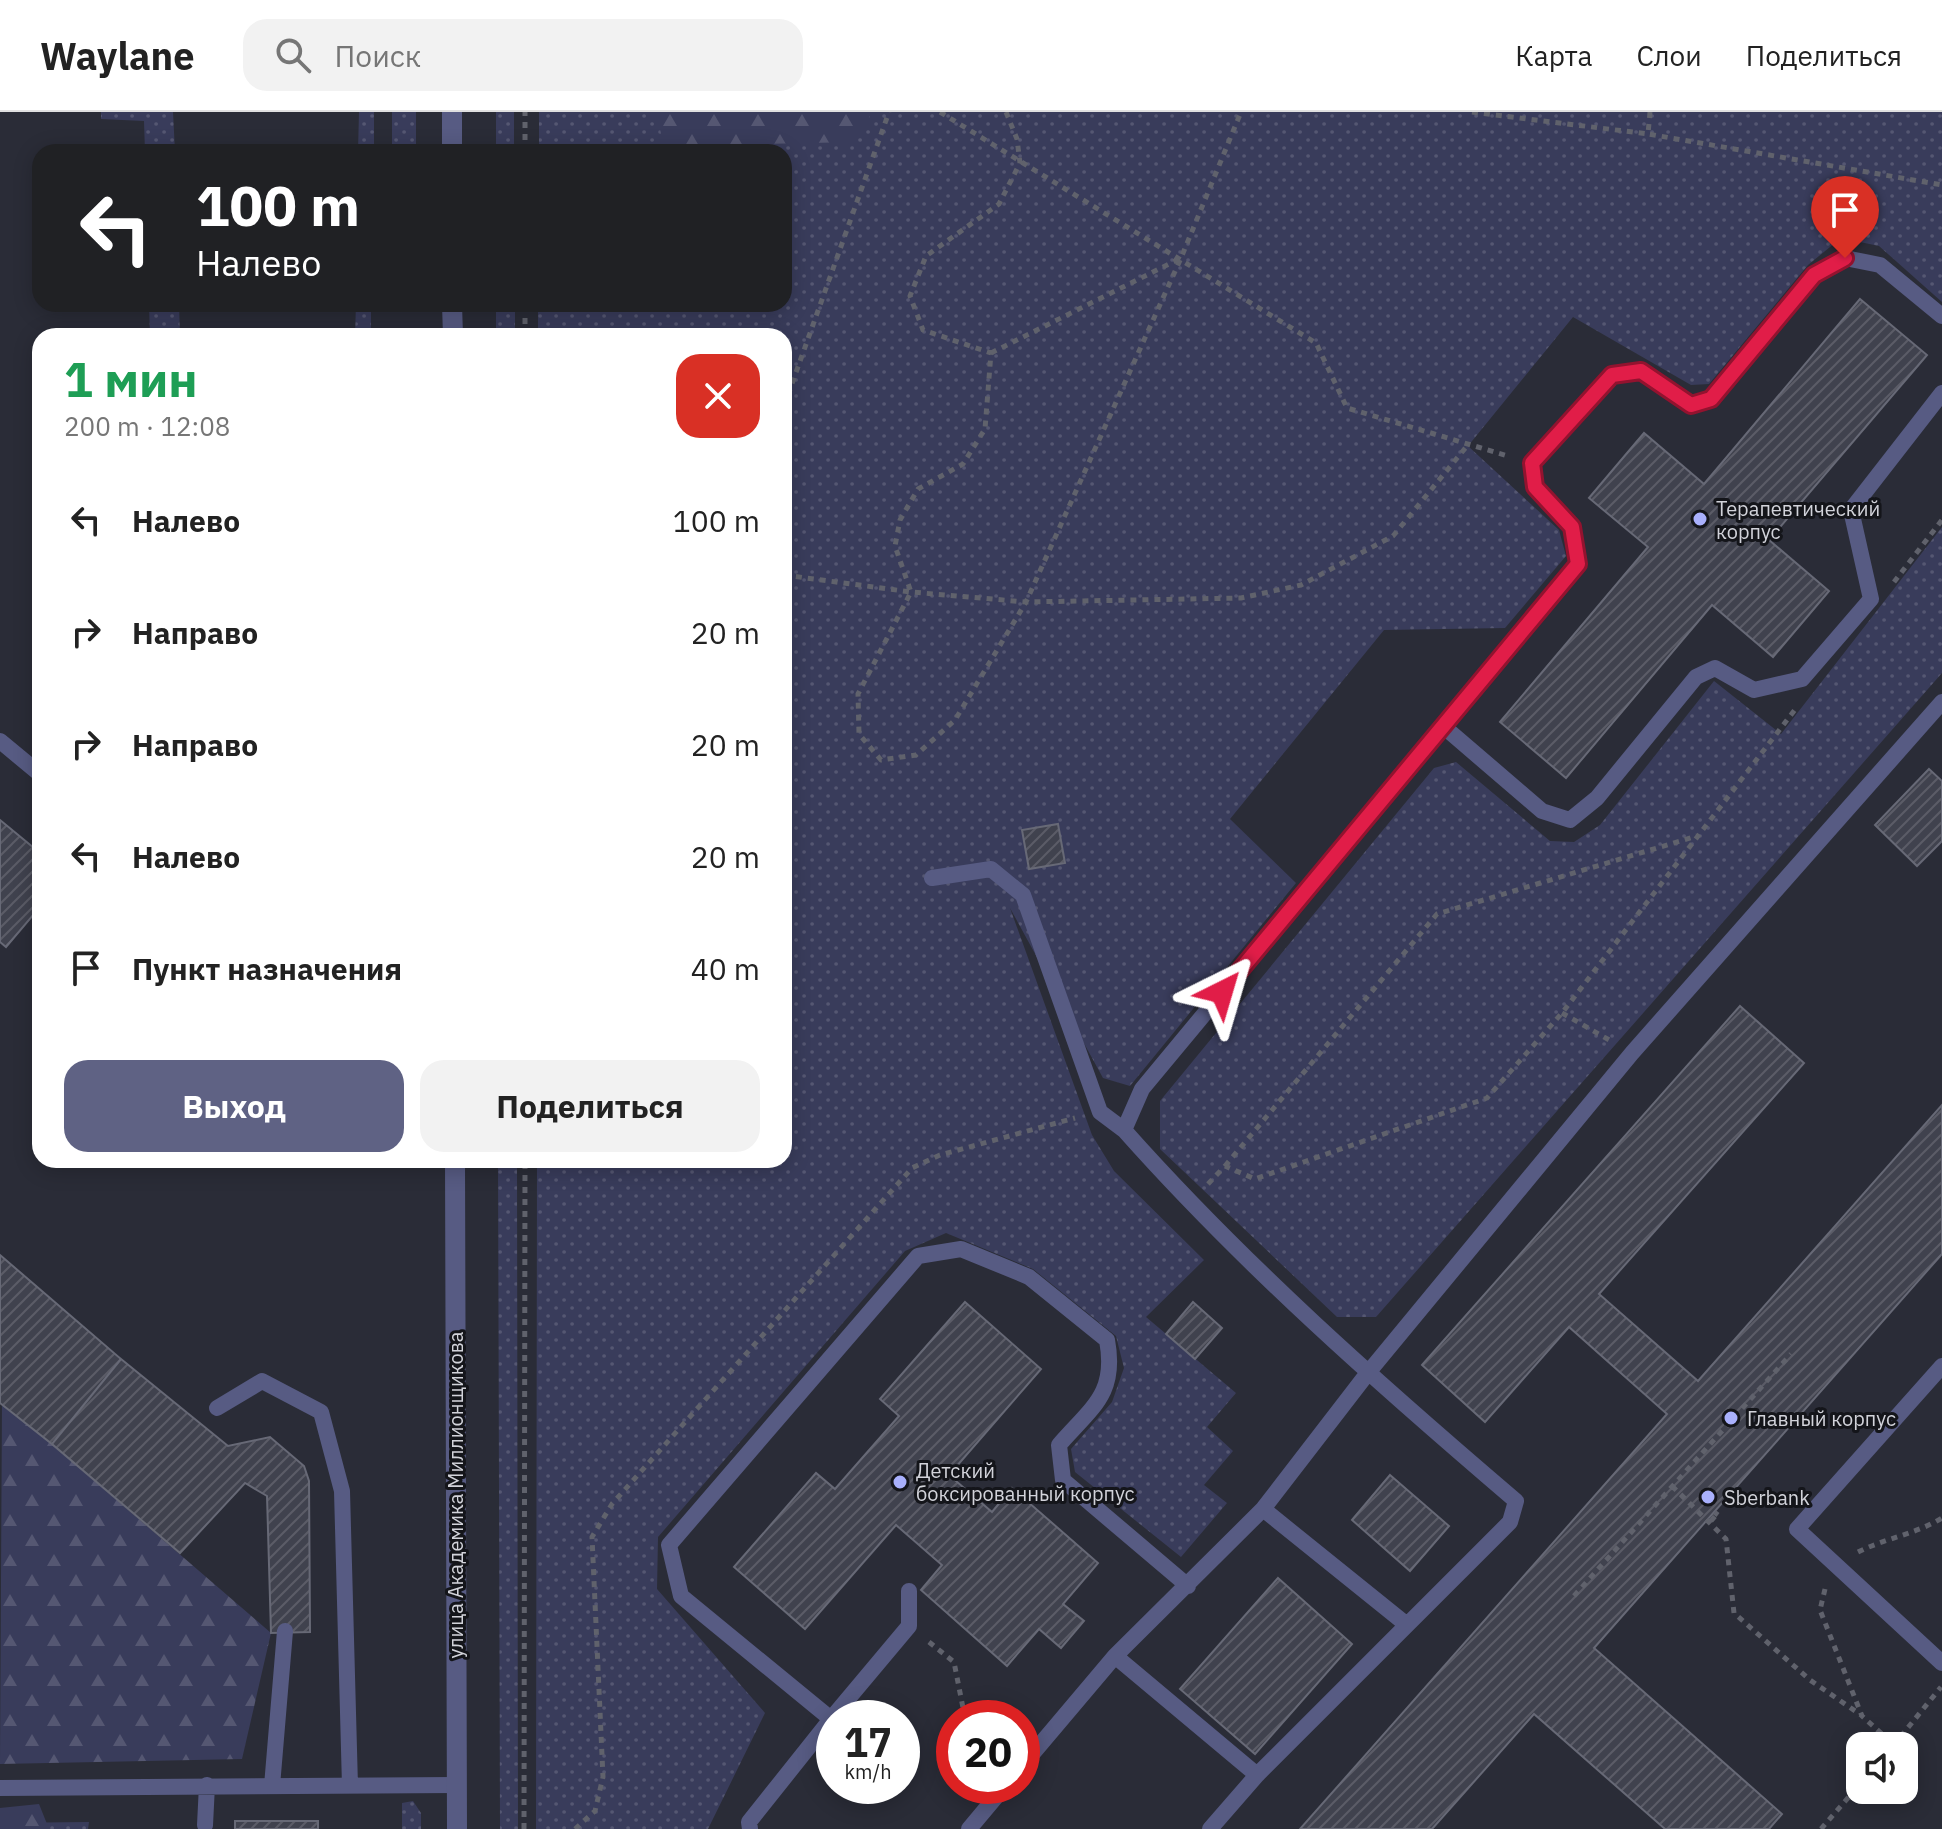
<!DOCTYPE html>
<html lang="ru">
<head>
<meta charset="utf-8">
<style>
	:root { --surface:#fff; --page:#f2f2f2; --text:#222; --muted:#767676; --line:#e0e0e0; --accent:#5f6284 }
	body { margin:0; font-family:"IBM Plex Sans",sans-serif; background:var(--page); color:var(--text); height:100vh; display:flex; flex-direction:column; font-size:30px; white-space:nowrap }
	* { box-sizing:border-box; margin:0 }
	p { font-size:26px; color:var(--muted) }
	.icon { flex:none; width:44px; height:44px; fill:none; stroke:currentColor; stroke-width:2; stroke-linecap:round; stroke-linejoin:round }
	.map { position:relative; flex:1; overflow:hidden }
	.details { position:absolute; left:32px; top:216px; width:760px; height:840px; display:flex; flex-direction:column; background:var(--surface); border-radius:24px; box-shadow:0 4px 20px #0003 }
	.details>* { flex:none }
	.banner { position:absolute; left:32px; top:32px; width:760px; height:168px; border-radius:24px; box-shadow:0 4px 20px #0003; background:#202124; color:#fff; overflow:hidden }
	.controls { position:absolute; left:1846px; top:1620px; display:grid; gap:16px }
	.controls a { display:grid; place-items:center; width:72px; height:72px; border-radius:16px; background:var(--surface); box-shadow:0 4px 20px #0003; font-size:40px }
	.speed { position:absolute; left:816px; top:1588px; display:flex; gap:16px; font-size:40px; font-weight:700; text-align:center }
	.speed>* { display:grid; place-content:center; width:104px; height:104px; border-radius:50%; background:var(--surface); box-shadow:0 4px 20px #0003; line-height:1 }
	.speed small { font-size:20px; font-weight:400 }
	.speed .limit { border:12px solid #d22; background:#fff; color:#111 }
	.pin { position:absolute; display:grid; place-items:center; width:68px; height:68px; color:#fff; margin:-82px -34px; border-radius:50% 50% 50% 0; rotate:-45deg; box-shadow:0 0 8px #0007 }
	.pin .icon { rotate:45deg }
	.me { position:absolute; width:88px; margin:-44px; rotate:40deg; stroke-linejoin:round; filter:drop-shadow(0 0 6px #0008) }
	.turn { display:flex; align-items:center; gap:28px; height:168px; padding:0 32px; font-size:36px }
	.turn .icon { width:104px; height:104px; stroke-width:2.5 }
	.turn b { display:block; font-size:56px; line-height:68px }
	.round { display:grid; place-items:center; flex:none; width:84px; height:84px; border-radius:24px; background:var(--page) }
	.headline { display:flex; align-items:center; justify-content:space-between; height:136px; padding:0 32px }
	h1 { font-size:48px; font-weight:700; line-height:60px; color:#1e9e55 }
	.cta { display:flex; gap:16px; margin-top:auto; padding:16px 32px }
	.cta a { flex:1; height:92px; border-radius:24px; background:var(--accent); color:#fff; font-size:32px; font-weight:700; line-height:92px; text-align:center }
	.cta a+a { background:var(--page); color:var(--text) }
	ul { padding:0; list-style:none }
	li { display:flex; align-items:center; gap:24px; height:112px; padding:0 32px }
	li div { flex:1 }
	li b { display:block; font-size:30px }
	li em { font-style:normal }
	header { display:flex; align-items:center; gap:48px; box-sizing:border-box; height:112px; padding:0 40px; background:var(--surface); border-bottom:2px solid var(--line) }
	header strong { font-size:38px }
	nav { display:flex; gap:44px; margin-inline-start:auto; font-size:28px }
	.search { width:560px; height:72px; background:var(--page); display:flex; align-items:center; gap:20px; box-sizing:border-box; padding:0 28px; border-radius:24px; color:var(--muted); font-size:30px }
	.map>svg:first-child { display:block }
	.grass { fill:url(#grass-dots) }
	.forest { fill:url(#forest-firs) }
	.building { fill:url(#building-hatch); stroke:#676976; stroke-width:2 }
	.lines { fill:none; stroke-linecap:round; stroke-linejoin:round }
	.path { stroke:#60626c; stroke-width:5; stroke-dasharray:6 6; stroke-linecap:butt }
	.service { stroke:#575b83; stroke-width:16 }
	.minor { stroke:#575b83; stroke-width:20 }
	.route-casing { stroke:#92132f; stroke-width:20 }
	.route { stroke:#e11d48; stroke-width:14 }
	.poi-dot { fill:#a9b0fc; stroke:#14151a; stroke-width:3 }
	.labels { text-anchor:middle; dominant-baseline:central; stroke-width:6; stroke-linejoin:round; paint-order:stroke }
	.poi-label { font-size:20px; fill:#d2d3da; stroke:#14151a; text-anchor:start }
	.street-label { font-size:20px; fill:#d2d3da; stroke:#14151a }
</style>
</head>
<body>
<header>
<strong>Waylane</strong>
<div class="search"><svg class="icon" aria-label="search" viewBox="0 0 24 24"><circle cx="10" cy="10" r="6"/><path d="M15 15l6 6"/></svg>Поиск</div>
<nav><a>Карта</a><a>Слои</a><a>Поделиться</a></nav>
</header>
<div class="map">
<svg width="1942" height="1717" viewBox="0 0 1942 1717">
	<defs>
		<pattern id="grass-dots" width="8" height="8" patternUnits="userSpaceOnUse" patternTransform="scale(2)"><rect width="8" height="8" fill="#393c5b"/><path d="M2 2h.1M6 6h.1" fill="none" stroke="#555772" stroke-width="1.8" stroke-linecap="round"/></pattern>
		<pattern id="forest-firs" width="22" height="20" patternUnits="userSpaceOnUse" patternTransform="scale(2)"><rect width="22" height="20" fill="#393c5b"/><path d="M5 1l3.5 6h-7zM16 11l3.5 6h-7z" fill="#555772"/></pattern>
		<pattern id="building-hatch" width="6" height="6" patternUnits="userSpaceOnUse" patternTransform="scale(2)"><rect width="6" height="6" fill="#40424e"/><path d="M-1 1l2-2M0 6l6-6M5 7l2-2" fill="none" stroke="#5b5c67"/></pattern>
	</defs>
	<rect width="100%" height="100%" fill="#2a2c37"/>
	<path class="grass" d="M101,0H173L175,40H145L144,9L101,7Z
		M359,0H374V40H358Z
		M392,0H416V40H392Z
		M496,0H514V40H496Z
		M539,0H1942V190L1879,134L1841,126L1808,153L1709,272L1691,273L1573,205L1468,334L1559,418L1566,444L1505,516L1384,518L1230,707L1296,771L1130,974L1103,966L1010,796L1092,1023L1114,1059L1204,1148L1146,1205L1236,1281L1207,1315L1233,1339L1204,1373L1227,1391L1181,1445L1075,1360L1071,1337L1112,1290L1124,1256L1116,1224L1033,1157L946,1121L905,1139L658,1425L657,1477L765,1601L708,1717H536L537,1048H784V224H538V192H784V40H539Z
		M149,192H179L180,224H150Z
		M356,192H371V224H355Z
		M496,192H515V224H496Z
		M1942,415V561L1376,1205H1337L1160,1037V989L1434,656L1456,650L1550,729L1574,730L1600,713L1714,569L1781,622Z
		M498,1048H517L518,1717H500Z
		M413,1689L421,1701V1717H402V1691Z
		M89,1710L88,1717H0V1711Z"/>
	<path class="forest" d="M656,0H872L856,30L664,34Z
		M2,1289L271,1521L242,1647L0,1652Z
		M39,1692L49,1717H0V1696Z"/>
	<path class="building" d="M1860,187L1927,243L1769,428L1829,479L1773,545L1712,493L1566,666L1500,610L1648,435L1589,386L1644,321L1704,372Z
		M1929,657L1942,669V729L1917,754L1875,713Z
		M0,708L40,741V795L6,835L0,830Z
		M1058,712L1065,751L1029,757L1022,718Z
		M1740,894L1804,951L1599,1182L1698,1269L1942,993V1142L1594,1536L1782,1702L1769,1717H1665L1534,1602L1432,1717H1300L1667,1302L1569,1215L1485,1310L1422,1253Z
		M0,1143L121,1247L52,1332L0,1291Z
		M965,1190L1041,1257L949,1363L992,1400L1012,1376L1098,1451L1063,1492L1084,1509L1061,1536L1039,1517L1007,1554L921,1478L942,1453L896,1413L805,1517L734,1455L816,1361L835,1377L899,1304L880,1287Z
		M1193,1190L1222,1216L1195,1247L1166,1222Z
		M121,1247L228,1334L270,1325L304,1354L309,1369L310,1520L271,1521L267,1384L245,1371L180,1441L52,1332Z
		M1390,1363L1449,1414L1410,1459L1352,1408Z
		M1278,1466L1352,1532L1255,1642L1180,1577Z
		M235,1709H318V1717H235Z"/>
	<g class="lines">
		<path class="path" d="M940,0L1316,231L1347,296L1508,344
			M1006,0L1017,27L1020,51L999,92L926,144L910,184L923,218L991,241L985,317L963,352L918,377L900,408L895,434L911,480L858,582L859,622L881,648L916,643L955,608L1026,490L1181,146L1241,0
			M1472,0L1648,22
			M1650,0L1648,22L1942,73
			M525,40V0
			M525,224V192
			M991,241L1179,147
			M784,294L889,0
			M784,463L911,480L1026,490L1241,486L1301,473L1393,424L1467,334
			M1894,470L1942,408
			M1562,901L1611,929
			M1225,1054L1437,802L1697,724
			M1208,1072L1225,1054L1255,1067L1487,986L1562,901L1797,595
			M1672,1374L1726,1427L1734,1501L1810,1568L1861,1603
			M1711,1409L1716,1403L1714,1400L1718,1403
			M1858,1440C1886,1426 1916,1422 1942,1406
			M1825,1477L1820,1498L1862,1604L1894,1633
			M1574,1484L1791,1242
			M929,1530L954,1550L965,1606
			M1893,1634L1941,1575
			M524,1717L525,1048
			M575,1717L595,1699L603,1665L592,1425L612,1392L912,1056L940,1043L1075,1006
			M1821,1717L1860,1672"/>
		<path class="service" d="M1443,614L1542,699L1570,708L1597,686L1696,565L1715,556L1754,578L1802,567L1871,487L1851,398L1942,281
			M0,629L40,662
			M932,766L991,757L1023,783L1100,1000L1124,1018
			M1942,1254L1797,1417L1942,1551
			M217,1296L262,1269L321,1300L342,1379L350,1674
			M1263,1397L1407,1513
			M1115,1544L1257,1663
			M831,1607L909,1514V1479
			M1022,1654L1115,1544L1263,1397L1367,1262L1632,941L1942,590
			M272,1674L285,1519
			M0,1676L456,1673
			M205,1713L207,1673
			M750,1717L749,1710L831,1607L681,1484L669,1433L918,1144L961,1137L1029,1165L1107,1228C1117,1282 1092,1295 1059,1333L1063,1368L1188,1474
			M969,1717L1005,1674
			M1210,1717L1257,1663L1510,1410L1516,1389C1379,1272 1244,1153 1124,1018L1142,977L1578,452L1572,415L1535,375L1532,351L1612,263L1641,259L1691,293L1711,287L1814,163L1845,146L1880,153L1942,204"/>
		<path class="minor" d="M452,0V40
			M452,192L453,224
			M455,1048L457,1717"/>
	</g>
	<g class="lines">
		<g class="route-casing">
			<path id="route" d="M1222,880L1578,452L1572,415L1535,375L1532,351L1612,263L1641,259L1691,293L1711,287L1814,163L1845,146"/>
		</g>
		<use href="#route" class="route"/>
	</g>
	<g class="poi-dot">
		<circle cx="1700" cy="407" r="8"/>
		<circle cx="1731" cy="1306" r="8"/>
		<circle cx="900" cy="1370" r="8"/>
		<circle cx="1708" cy="1385" r="8"/>
	</g>
	<g class="labels">
		<g class="poi-label">
			<text x="1716" y="396">Терапевтический<tspan x="1716" dy="23">корпус</tspan></text>
			<text x="1747" y="1306">Главный корпус</text>
			<text x="916" y="1358">Детский<tspan x="916" dy="23">боксированный корпус</tspan></text>
			<text x="1724" y="1385">Sberbank</text>
		</g>
		<g class="street-label">
			<text transform="translate(455 1383) rotate(-90)">улица Академика Миллионщикова</text>
		</g>
	</g>
</svg>
<div class="controls">
<a><svg class="icon" aria-label="sound" viewBox="0 0 24 24"><path d="M4 9h4l5-4v14l-5-4H4zM17 9q2 3 0 6"/></svg></a>
</div>
<div class="speed"><div>17<small>km/h</small></div><div class="limit">20</div></div>
<div class="pin" style="left:1845px;top:146px;background:#d93025"><svg class="icon" aria-label="arrive" viewBox="0 0 24 24"><path d="M6 21V4h12l-3 4 3 4H6"/></svg></div>
<svg class="me" style="left:1222px;top:880px" viewBox="-20 -20 40 40"><path d="M0-17L14 15 0 8-14 15z" fill="#e11d48" stroke="#fff" stroke-width="4"/></svg>
<div class="banner">
<div class="turn"><svg class="icon" aria-label="left" viewBox="0 0 24 24"><path d="M17 20v-9H6M10 6l-5 5 5 5"/></svg><div><b>100 m</b>Налево</div></div>
</div>
<section class="details">
<div class="headline"><div><h1>1 мин</h1><p>200 m · 12:08</p></div><a class="round" style="background:#d93025;color:#fff"><svg class="icon" aria-label="close" viewBox="0 0 24 24"><path d="M6 6l12 12M18 6L6 18"/></svg></a></div>
<ul>
<li><svg class="icon" aria-label="left" viewBox="0 0 24 24"><path d="M17 20v-9H6M10 6l-5 5 5 5"/></svg><div><b>Налево</b></div><em>100 m</em></li>
<li><svg class="icon" aria-label="right" viewBox="0 0 24 24"><path d="M7 20v-9h11M14 6l5 5-5 5"/></svg><div><b>Направо</b></div><em>20 m</em></li>
<li><svg class="icon" aria-label="right" viewBox="0 0 24 24"><path d="M7 20v-9h11M14 6l5 5-5 5"/></svg><div><b>Направо</b></div><em>20 m</em></li>
<li><svg class="icon" aria-label="left" viewBox="0 0 24 24"><path d="M17 20v-9H6M10 6l-5 5 5 5"/></svg><div><b>Налево</b></div><em>20 m</em></li>
<li><svg class="icon" aria-label="arrive" viewBox="0 0 24 24"><path d="M6 21V4h12l-3 4 3 4H6"/></svg><div><b>Пункт назначения</b></div><em>40 m</em></li>
</ul>
<div class="cta"><a>Выход</a><a>Поделиться</a></div>
</section>
</div>
</body>
</html>
